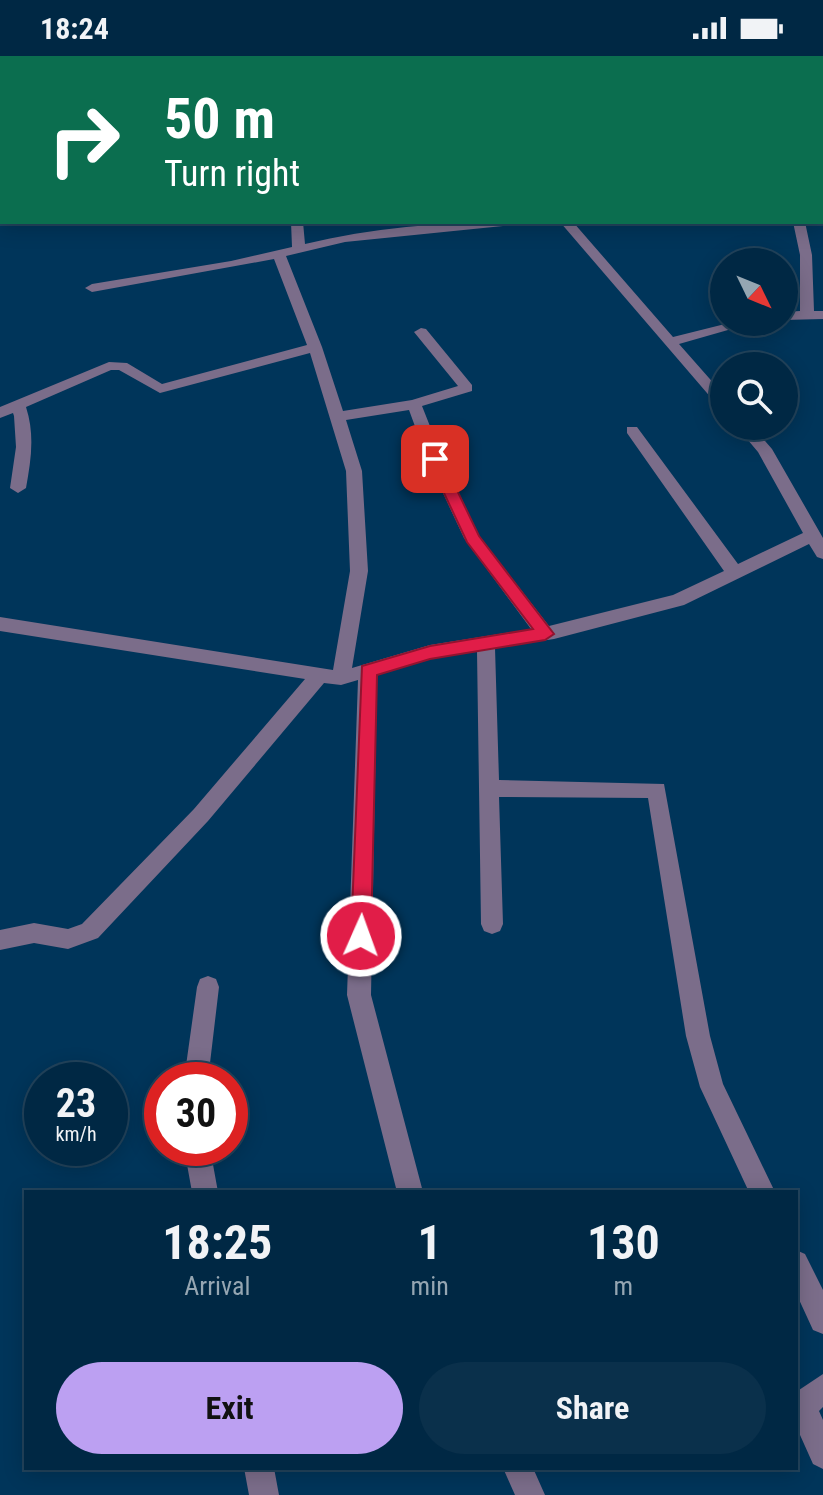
<!DOCTYPE html>
<html lang="en">
<head>
<meta charset="utf-8">
<style>
	:root { --surface:#002844; --page:#0a304b; --text:#f1f3f6; --muted:#95a6b2; --line:#22445d; --accent:#bca0f2 }
	body { margin:0; font-family:"Roboto Condensed",sans-serif; background:var(--page); color:var(--text); height:100vh; display:flex; flex-direction:column; font-size:30px; white-space:nowrap }
	* { box-sizing:border-box; margin:0 }
	p { font-size:26px; color:var(--muted) }
	.icon { flex:none; width:44px; height:44px; fill:none; stroke:currentColor; stroke-width:2; stroke-linecap:round; stroke-linejoin:round }
	.map { position:relative; flex:1; overflow:hidden }
	.panel { position:absolute; left:24px; top:1134px; width:774px; height:280px; display:flex; flex-direction:column; background:var(--surface); border-radius:0px; box-shadow:0 4px 20px #0003,0 0 0 2px var(--line) }
	.panel>* { flex:none }
	.guide { position:absolute; left:0px; top:0px; width:824px; height:168px; box-shadow:0 4px 20px #0003,0 0 0 2px var(--line); background:#0b6e4f; color:#fff; overflow:hidden }
	.needle { width:52px; rotate:133deg }
	.buttons { position:absolute; left:710px; top:192px; display:grid; gap:16px }
	.buttons a { display:grid; place-items:center; width:88px; height:88px; border-radius:50%; background:var(--surface); box-shadow:0 4px 20px #0003,0 0 0 2px var(--line); font-size:40px }
	.speed { position:absolute; left:24px; top:1006px; display:flex; gap:16px; font-size:40px; font-weight:700; text-align:center }
	.speed>* { display:grid; place-content:center; width:104px; height:104px; border-radius:50%; background:var(--surface); box-shadow:0 4px 20px #0003,0 0 0 2px var(--line); line-height:1 }
	.speed small { font-size:20px; font-weight:400 }
	.speed .limit { border:12px solid #d22; background:#fff; color:#111 }
	.pin { position:absolute; display:grid; place-items:center; width:68px; height:68px; color:#fff; margin:-34px; border-radius:16px; box-shadow:0 4px 12px #0006 }
	.me { position:absolute; width:88px; margin:-44px; rotate:2deg; stroke-linejoin:round; filter:drop-shadow(0 0 6px #0008) }
	.turn { display:flex; align-items:center; gap:28px; height:168px; padding:0 32px; font-size:36px }
	.turn .icon { width:104px; height:104px; stroke-width:2.5 }
	.turn b { display:block; font-size:56px; line-height:68px }
	.eta { display:flex; justify-content:space-evenly; align-items:center; height:136px; text-align:center }
	.eta b { font-size:48px; font-weight:700; line-height:56px }
	.action { display:flex; gap:16px; margin-top:auto; padding:16px 32px }
	.action a { flex:1; height:92px; border-radius:48px; background:var(--accent); color:#111; font-size:32px; font-weight:700; line-height:92px; text-align:center }
	.action a+a { background:var(--page); color:var(--text) }
	.status { display:flex; justify-content:space-between; align-items:center; height:56px; padding:0 40px; background:var(--surface); direction:ltr }
	.status svg { height:22px; fill:currentColor }
	.map>svg:first-child { display:block }
	.lines { fill:none; stroke-linecap:round; stroke-linejoin:round }
	.minor { fill:#7b6d8a; fill-rule:evenodd }
	.route { fill:#e11d48; stroke:#92132f; stroke-width:2 }
</style>
</head>
<body>
<div class="status"><b>18:24</b><svg viewBox="0 0 49 12"><path d="M0 12V9h3v3zM5 12V6h3v6zM10 12V3h3v9zM15 12V0h3v12zM26 1h20v11H26zM47 4h2v5h-2z"/></svg></div>
<div class="map">
<svg width="823" height="1439" viewBox="0 0 823 1439">
	<rect width="100%" height="100%" fill="#00355a"/>
	<g class="lines">
		<path class="minor" d="M0,0H60L61,2L0,4Z
			M313,0H328L312,2Z
			M449,0H461L462,2H450Z
			M641,0H652L640,2Z
			M679,0H700L701,2H680Z
			M822,71H823V77H822Z
			M0,132H2V140H0Z
			M291,166H303L305,188C371,172 441,166 509,166L503,170L345,186L286,200L322,291L343,355L412,344L458,330L414,276L421,272L426,273L472,329V335L422,350L443,403L479,480L549,570L673,539L724,515L627,377V371H637L738,508L803,477L758,396L736,370H752L772,393L823,482V503L817,501L809,488L684,549L554,583L495,592L499,724L664,728L710,980L723,1028L775,1136H749L700,1031L686,980L648,742L499,741L503,868L500,875L492,878L484,875L481,868L477,595L430,603L377,619L371,939L423,1136H397L347,939L358,624L341,629L324,627L208,765L98,882L68,893L34,887L0,894V874L34,867L68,873L82,868L194,753L305,623L0,575V561L333,614L350,515L346,415L310,297L160,337L119,314H111L26,351C35,379 31,404 26,432L18,437L10,432L16,391L14,360L13,357L0,362V351L109,306L127,307L162,328L307,289L274,203L92,236L85,232L92,228L231,205L292,191ZM409,354L427,403L464,482L531,573L430,589L352,612L368,515L362,415L346,364Z
			M560,166H573L673,281L733,266H756L679,288L724,339V353L719,351Z
			M793,166H805L812,199L814,255H823V263L784,264V256L800,255V199Z
			M208,920L216,923L219,931L208,1024H184L197,931L200,923Z
			M184,1092H210L218,1136H192Z
			M796,1194L805,1198L823,1234V1278L813,1274L796,1237Z
			M823,1318V1351L819,1355L823,1364V1413L813,1408L796,1370V1336Z
			M244,1412H274L279,1439H249Z
			M503,1412H533L545,1439H515Z"/>
	</g>
	<path class="route" d="M435,398L442,403L479,480L554,578L545,584L430,603L377,619L371,880L368,887L361,889L354,887L351,880L362,610L430,590L533,573L467,486L428,403Z"/>
</svg>
<div class="buttons">
<a><svg class="needle" viewBox="-14 -14 28 28"><path d="M0-13l5 13h-10z" fill="#e53935"/><path d="M0 13l5-13h-10z" fill="#95a6b2"/></svg></a>
<a><svg class="icon" aria-label="search" viewBox="0 0 24 24"><circle cx="10" cy="10" r="6"/><path d="M15 15l6 6"/></svg></a>
</div>
<div class="speed"><div>23<small>km/h</small></div><div class="limit">30</div></div>
<div class="pin" style="left:435px;top:403px;background:#d93025"><svg class="icon" aria-label="arrive" viewBox="0 0 24 24"><path d="M6 21V4h12l-3 4 3 4H6"/></svg></div>
<svg class="me" style="left:361px;top:880px" viewBox="-20 -20 40 40"><circle r="17" fill="#e11d48" stroke="#fff" stroke-width="3"/><path d="M0-11L8 9 0 5-8 9z" fill="#fff"/></svg>
<div class="guide">
<div class="turn"><svg class="icon" aria-label="right" viewBox="0 0 24 24"><path d="M7 20v-9h11M14 6l5 5-5 5"/></svg><div><b>50 m</b>Turn right</div></div>
</div>
<section class="panel">
<div class="eta">
<div><b>18:25</b><p>Arrival</p></div>
<div><b>1</b><p>min</p></div>
<div><b>130</b><p>m</p></div>
</div>
<div class="action"><a>Exit</a><a>Share</a></div>
</section>
</div>
</body>
</html>
